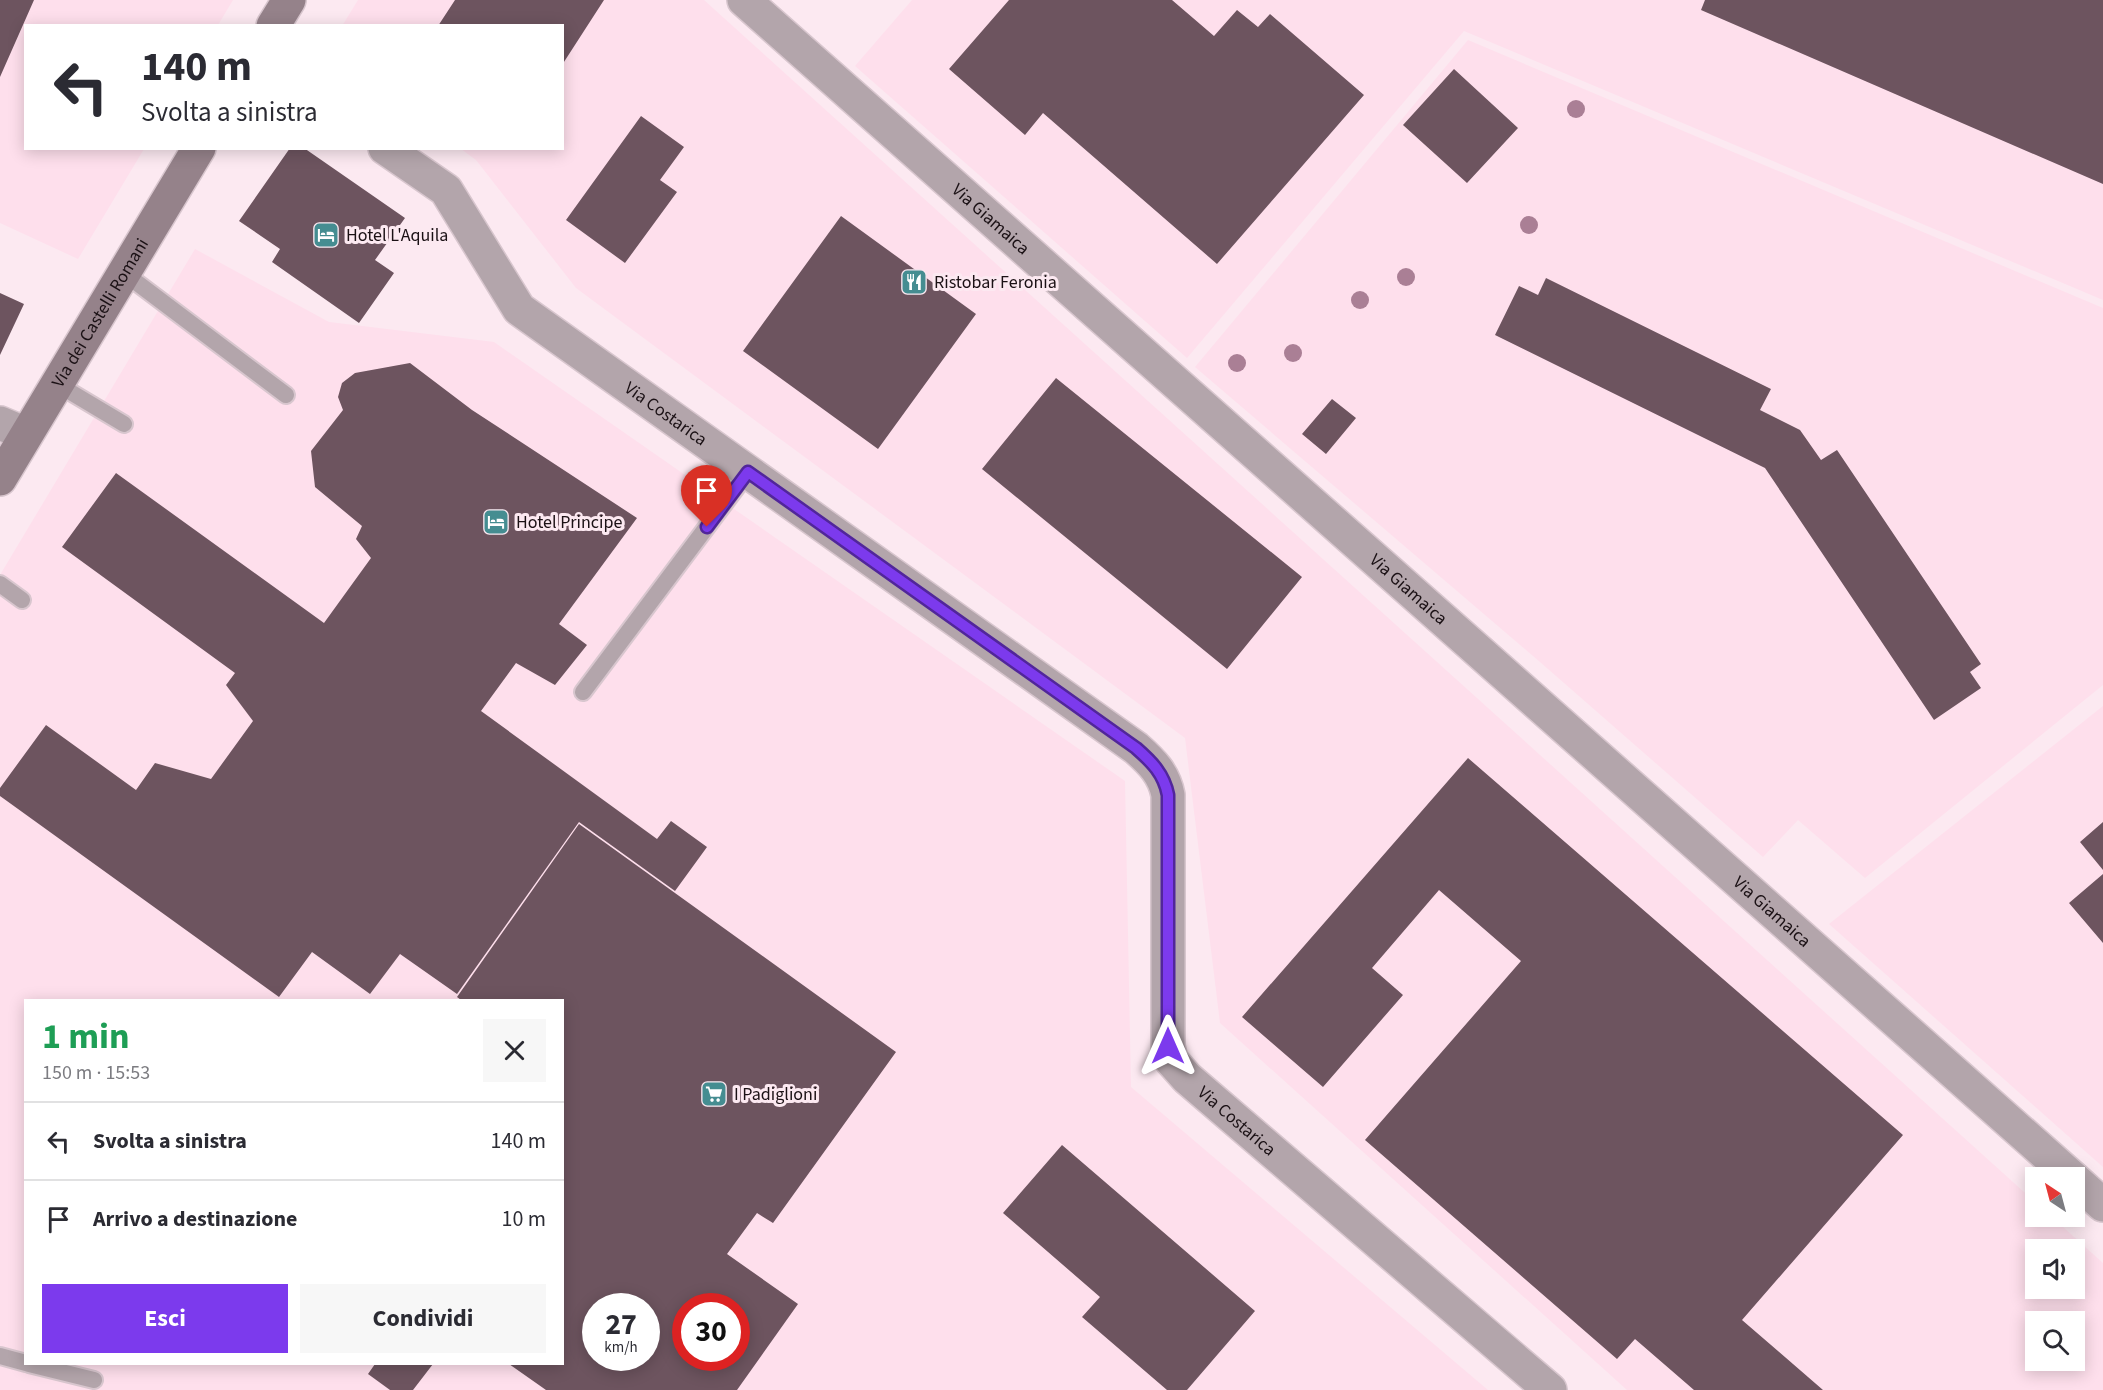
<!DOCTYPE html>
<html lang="it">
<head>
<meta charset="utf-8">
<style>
	:root { --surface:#fff; --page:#f7f7f7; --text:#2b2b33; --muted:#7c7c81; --line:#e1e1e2; --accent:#7c3aed }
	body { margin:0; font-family:"Source Sans 3",sans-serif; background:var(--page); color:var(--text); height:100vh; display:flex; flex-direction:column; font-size:22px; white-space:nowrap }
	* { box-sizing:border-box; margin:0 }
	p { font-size:20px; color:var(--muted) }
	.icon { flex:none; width:33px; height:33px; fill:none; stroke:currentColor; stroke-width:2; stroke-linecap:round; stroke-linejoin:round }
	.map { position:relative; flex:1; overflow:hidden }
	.details { position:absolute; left:24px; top:999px; width:540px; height:366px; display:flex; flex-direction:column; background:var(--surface); border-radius:0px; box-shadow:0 3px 15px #0003 }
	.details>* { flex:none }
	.top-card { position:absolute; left:24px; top:24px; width:540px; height:126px; border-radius:0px; box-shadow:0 3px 15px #0003; background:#fff; color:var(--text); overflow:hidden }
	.needle { width:39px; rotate:324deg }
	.tools { position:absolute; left:2025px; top:1167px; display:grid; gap:12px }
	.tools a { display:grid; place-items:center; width:60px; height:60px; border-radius:0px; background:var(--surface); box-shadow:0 3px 15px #0003; font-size:30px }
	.speed { position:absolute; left:582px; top:1293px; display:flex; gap:12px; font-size:30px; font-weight:700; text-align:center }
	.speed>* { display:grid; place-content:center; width:78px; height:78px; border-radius:50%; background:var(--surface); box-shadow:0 3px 15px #0003; line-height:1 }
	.speed small { font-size:15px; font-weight:400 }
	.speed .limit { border:9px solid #d22; background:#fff; color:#111 }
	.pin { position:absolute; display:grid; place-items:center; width:51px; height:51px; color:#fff; margin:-62px -26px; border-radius:50% 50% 50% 0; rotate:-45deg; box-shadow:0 0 6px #0007 }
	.pin .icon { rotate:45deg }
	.me { position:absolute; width:66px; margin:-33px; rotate:0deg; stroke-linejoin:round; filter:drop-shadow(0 0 4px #0008) }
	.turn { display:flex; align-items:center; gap:21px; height:126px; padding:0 18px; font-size:27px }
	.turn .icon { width:78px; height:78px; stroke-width:2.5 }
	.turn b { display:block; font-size:42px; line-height:51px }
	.round { display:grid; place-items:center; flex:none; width:63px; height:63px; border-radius:0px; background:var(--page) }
	.overview { display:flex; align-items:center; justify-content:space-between; height:102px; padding:0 18px }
	h1 { font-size:36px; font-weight:700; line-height:45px; color:#1e9e55 }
	.button { display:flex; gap:12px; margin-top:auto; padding:12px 18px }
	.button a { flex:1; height:69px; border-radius:0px; background:var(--accent); color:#fff; font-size:24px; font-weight:700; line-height:69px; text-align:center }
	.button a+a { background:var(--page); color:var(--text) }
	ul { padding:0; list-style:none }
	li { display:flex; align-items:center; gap:18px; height:78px; padding:0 18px; border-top:2px solid var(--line) }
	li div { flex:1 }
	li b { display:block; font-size:22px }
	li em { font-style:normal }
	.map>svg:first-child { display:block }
	.built { fill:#fedfec; fill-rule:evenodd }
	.building { fill:#6d545f; fill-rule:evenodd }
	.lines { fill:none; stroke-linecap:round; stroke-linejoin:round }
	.lane-casing { stroke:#d8c6ce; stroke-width:20 }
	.street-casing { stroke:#d8c6ce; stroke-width:36 }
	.secondary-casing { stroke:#d8c6ce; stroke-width:36 }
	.lane { stroke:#b3a5ab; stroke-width:16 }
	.street { stroke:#b3a5ab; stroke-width:33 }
	.secondary { stroke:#95828a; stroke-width:33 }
	.tree { fill:#aa7f95 }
	.route-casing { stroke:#51269a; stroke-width:15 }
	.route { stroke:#7c3aed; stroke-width:10 }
	.labels { text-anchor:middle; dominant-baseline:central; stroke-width:6; stroke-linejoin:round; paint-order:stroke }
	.street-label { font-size:18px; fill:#1b1115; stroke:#fce9f1 }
	.poi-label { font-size:18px; fill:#1b1115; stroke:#fce9f1; text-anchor:start }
</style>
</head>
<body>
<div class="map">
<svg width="2103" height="1390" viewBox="0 0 2103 1390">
	<rect width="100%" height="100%" fill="#fce9f1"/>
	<path class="built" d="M0,0H233L218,25L26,26V148L144,149L78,259L0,223Z
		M358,0H704L2035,1202L2036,1216L2052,1217L2103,1263V1390H1627L1220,1023L1185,738L576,288L476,160L461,149L562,148V26H342ZM2036,1250H2074V1288H2036ZM2036,1322H2074V1360H2036Z
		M912,0H2103V300L1464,31L1187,358L855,66Z
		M1468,40L2103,308V685L1865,878L1798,820L1763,857L1540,662L1195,367Z
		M195,249L329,322L494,342L1125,781L1131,1087L1488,1390H0V575ZM26,1000H562V1364H26ZM596,1306H646V1358H596ZM686,1306H736V1358H686Z
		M2103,706V1167L1829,924Z"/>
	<path class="building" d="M0,0H34L0,77Z
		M455,0H604L562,65V26H438Z
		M1009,0H1172L1214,36L1237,10L1258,27L1270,14L1364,95L1217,264L1043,113L1025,135L949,69Z
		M1705,0H2103V184L1701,10Z
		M1454,69L1518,128L1467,183L1403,125Z
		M641,116L684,147L660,180L677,192L625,263L566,220Z
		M290,148H304L405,218L375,260L394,273L359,323L272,262L280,249L239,221Z
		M841,216L976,314L878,449L743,351Z
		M1546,278L1771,389L1760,410L1800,430L1821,460L1837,450L1981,664L1970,672L1981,688L1934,720L1765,468L1495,335L1519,286L1538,295Z
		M0,293L24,304L0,355Z
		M410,363L472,410L637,518L559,624L587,645L555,685L516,663L481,711L657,839L671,821L707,847L675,891L579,822L457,994L400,954L370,994L312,952L279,997L0,796V788L46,725L136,790L155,763L211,779L253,721L226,685L235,673L62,547L116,473L324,623L371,558L356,539L362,526L315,487L311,451L343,410L338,397L342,383L355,373Z
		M1056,378L1302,577L1227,669L982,469Z
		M1332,399L1356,418L1326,454L1302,434Z
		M1468,758L1903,1135L1742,1320L1823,1390H1694L1635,1339L1617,1359L1365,1140L1521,961L1439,890L1372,968L1403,995L1323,1087L1242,1017Z
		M2103,822V870L2080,842Z
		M579,824L896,1052L773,1223L757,1213L727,1254L798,1304L737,1390H546L509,1364H562V1000H461L457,997ZM596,1306H646V1358H596ZM686,1306H736V1358H686Z
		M2103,874V943L2069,903Z
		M1062,1145L1255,1311L1187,1390H1167L1082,1317L1100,1297L1003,1213Z
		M375,1364H433L413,1390H390L368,1374Z"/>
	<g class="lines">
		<g class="lane-casing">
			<path id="lane" d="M124,273L286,395
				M57,384L124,424
				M0,584L22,600
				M583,692L748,472
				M0,1356L26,1363
				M29,1364L94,1380"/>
		</g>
		<g class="street-casing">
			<g id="street">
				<path id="s1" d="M744,0L2073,1178"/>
				<path id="s2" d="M385,148L446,190L519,309L1136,748C1152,762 1164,774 1168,795V1046L1171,1060L1187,1078L1550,1390"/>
				<path d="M0,423L26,434"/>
				<path d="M2074,1179L2103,1205"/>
			</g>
		</g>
		<g class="secondary-casing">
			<g id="secondary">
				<path d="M273,26L289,0"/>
				<path id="s3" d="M0,479L199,148"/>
			</g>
		</g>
		<use href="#lane" class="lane"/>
		<use href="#street" class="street"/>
		<use href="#secondary" class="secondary"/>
	</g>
	<g class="tree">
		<circle cx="1576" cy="109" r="9"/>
		<circle cx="1529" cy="225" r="9"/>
		<circle cx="1406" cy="277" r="9"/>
		<circle cx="1360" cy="300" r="9"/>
		<circle cx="1293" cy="353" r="9"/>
		<circle cx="1237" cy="363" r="9"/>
	</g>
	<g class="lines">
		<g class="route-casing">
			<path id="route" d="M707,527L748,472L1136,748C1152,762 1164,774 1168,795V1046"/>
		</g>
		<use href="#route" class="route"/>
	</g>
	<defs>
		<g id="hotel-square" transform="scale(1.35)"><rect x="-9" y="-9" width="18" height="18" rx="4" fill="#458d91" stroke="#fce9f1"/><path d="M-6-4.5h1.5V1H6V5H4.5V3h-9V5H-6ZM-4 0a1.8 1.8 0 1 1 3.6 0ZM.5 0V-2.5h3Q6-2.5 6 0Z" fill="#fff"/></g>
		<g id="restaurant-square" transform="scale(1.35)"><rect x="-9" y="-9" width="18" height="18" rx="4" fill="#458d91" stroke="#fce9f1"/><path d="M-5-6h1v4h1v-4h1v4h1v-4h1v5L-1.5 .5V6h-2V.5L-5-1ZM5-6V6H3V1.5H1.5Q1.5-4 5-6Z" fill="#fff"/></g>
		<g id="supermarket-square" transform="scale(1.35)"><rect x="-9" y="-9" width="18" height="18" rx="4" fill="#458d91" stroke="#fce9f1"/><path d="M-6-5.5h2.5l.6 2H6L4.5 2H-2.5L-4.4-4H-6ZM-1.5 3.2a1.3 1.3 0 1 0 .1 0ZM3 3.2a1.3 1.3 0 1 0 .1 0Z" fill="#fff"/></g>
	</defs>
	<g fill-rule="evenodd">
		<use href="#hotel-square" x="326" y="235"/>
		<use href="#restaurant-square" x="914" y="282"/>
		<use href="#hotel-square" x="496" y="522"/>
		<use href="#supermarket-square" x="714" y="1094"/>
	</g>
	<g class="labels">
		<g class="street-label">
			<text stroke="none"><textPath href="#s1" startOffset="330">Via Giamaica</textPath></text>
			<text stroke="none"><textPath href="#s3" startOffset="194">Via dei Castelli Romani</textPath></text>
			<text stroke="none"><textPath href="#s2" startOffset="394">Via Costarica</textPath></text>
			<text stroke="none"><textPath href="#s1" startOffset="888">Via Giamaica</textPath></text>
			<text stroke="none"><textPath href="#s1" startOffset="1374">Via Giamaica</textPath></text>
			<text stroke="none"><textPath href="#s2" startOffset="1384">Via Costarica</textPath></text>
		</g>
		<g class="poi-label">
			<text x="346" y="235">Hotel L'Aquila</text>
			<text x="934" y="282">Ristobar Feronia</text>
			<text x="516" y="522">Hotel Principe</text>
			<text x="734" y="1094">I Padiglioni</text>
		</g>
	</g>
</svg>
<div class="tools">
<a><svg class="needle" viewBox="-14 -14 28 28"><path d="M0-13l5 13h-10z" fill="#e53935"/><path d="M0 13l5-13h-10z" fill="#7c7c81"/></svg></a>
<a><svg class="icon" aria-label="sound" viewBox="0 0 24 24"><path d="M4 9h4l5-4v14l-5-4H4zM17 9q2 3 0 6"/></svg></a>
<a><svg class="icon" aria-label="search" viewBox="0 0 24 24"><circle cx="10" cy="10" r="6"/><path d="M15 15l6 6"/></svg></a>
</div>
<div class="speed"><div>27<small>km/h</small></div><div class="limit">30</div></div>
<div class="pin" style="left:707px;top:527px;background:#d93025"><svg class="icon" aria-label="arrive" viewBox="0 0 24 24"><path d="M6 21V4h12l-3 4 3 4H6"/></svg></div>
<svg class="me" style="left:1168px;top:1046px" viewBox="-20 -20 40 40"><path d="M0-17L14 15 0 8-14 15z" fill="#7c3aed" stroke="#fff" stroke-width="4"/></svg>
<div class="top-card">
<div class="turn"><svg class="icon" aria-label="left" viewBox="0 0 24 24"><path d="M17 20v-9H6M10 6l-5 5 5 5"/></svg><div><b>140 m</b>Svolta a sinistra</div></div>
</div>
<section class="details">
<div class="overview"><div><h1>1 min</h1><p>150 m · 15:53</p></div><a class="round"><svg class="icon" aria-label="close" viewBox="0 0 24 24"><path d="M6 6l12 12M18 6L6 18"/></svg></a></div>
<ul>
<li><svg class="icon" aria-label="left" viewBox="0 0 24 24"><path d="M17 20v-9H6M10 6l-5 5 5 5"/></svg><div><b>Svolta a sinistra</b></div><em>140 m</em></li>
<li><svg class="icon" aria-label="arrive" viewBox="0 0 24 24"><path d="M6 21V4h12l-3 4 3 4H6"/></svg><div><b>Arrivo a destinazione</b></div><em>10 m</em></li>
</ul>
<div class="button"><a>Esci</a><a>Condividi</a></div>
</section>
</div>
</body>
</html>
